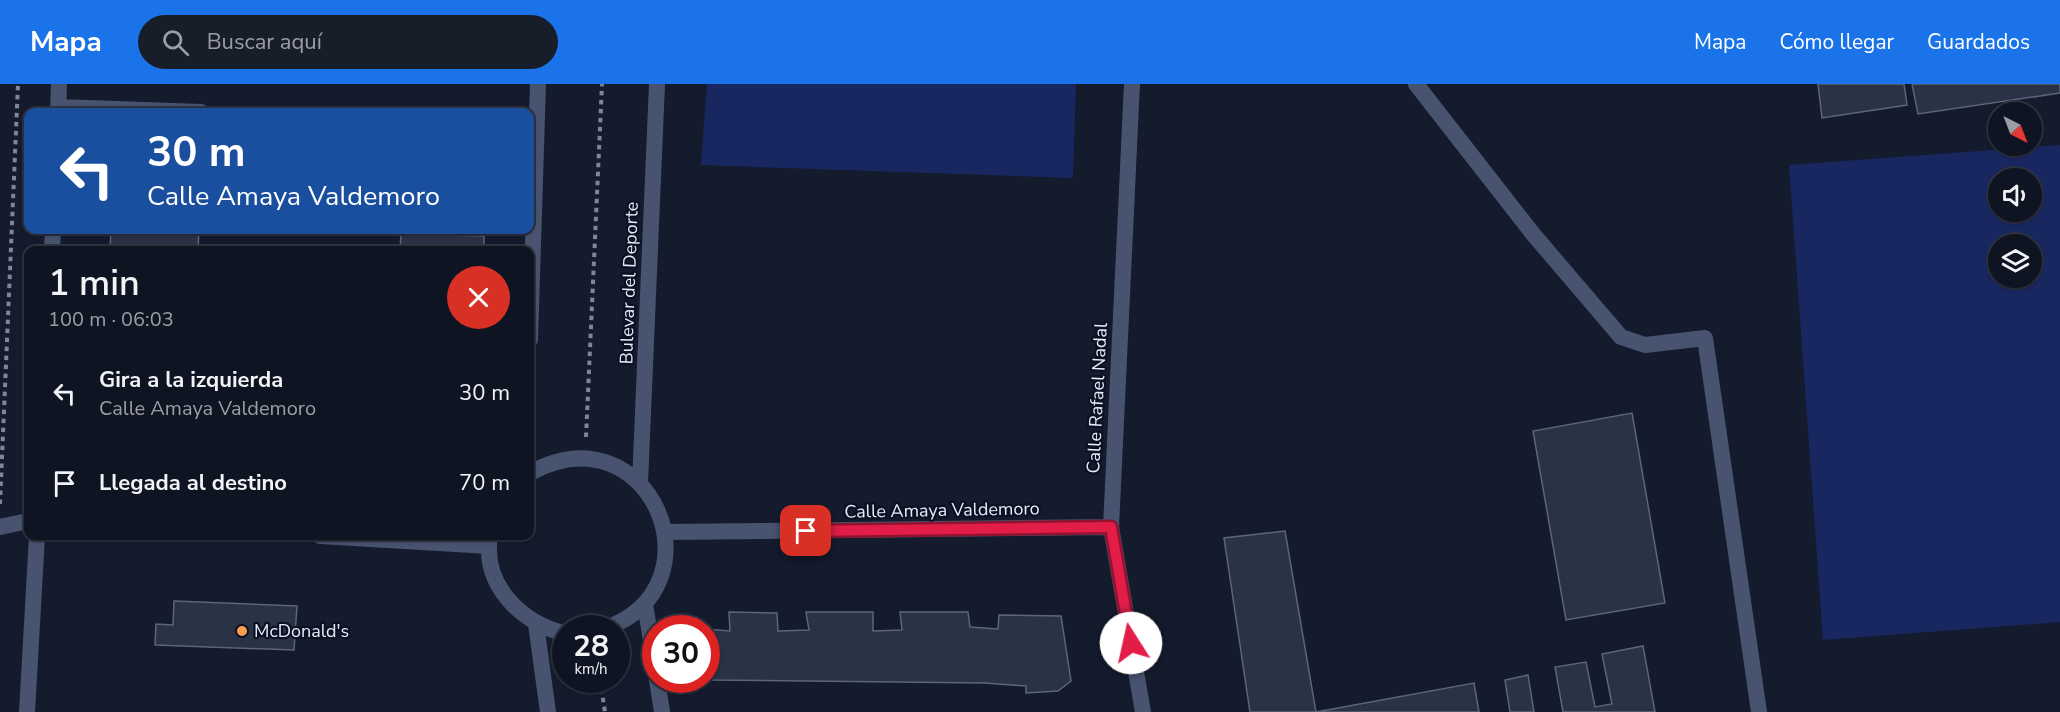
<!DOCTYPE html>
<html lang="es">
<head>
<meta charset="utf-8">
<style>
	:root { --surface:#0f1422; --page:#181d2a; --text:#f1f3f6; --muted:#9b9ea5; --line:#2f3340; --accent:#1a73e8 }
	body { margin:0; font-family:"Nunito Sans",sans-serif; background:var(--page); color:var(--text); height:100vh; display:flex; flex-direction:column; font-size:22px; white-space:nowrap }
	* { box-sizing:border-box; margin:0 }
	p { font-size:20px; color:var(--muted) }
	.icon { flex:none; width:33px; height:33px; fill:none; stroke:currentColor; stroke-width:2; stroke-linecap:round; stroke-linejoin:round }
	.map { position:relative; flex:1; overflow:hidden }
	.side { position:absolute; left:24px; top:162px; width:510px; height:294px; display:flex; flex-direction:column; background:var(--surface); border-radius:12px; box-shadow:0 2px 4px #0004,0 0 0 2px var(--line) }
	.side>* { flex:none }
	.banner { position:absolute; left:24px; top:24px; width:510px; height:126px; border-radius:12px; box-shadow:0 2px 4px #0004,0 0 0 2px var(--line); background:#1a4fa0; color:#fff; overflow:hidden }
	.needle { width:39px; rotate:138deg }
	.tools { position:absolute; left:1988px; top:18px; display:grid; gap:12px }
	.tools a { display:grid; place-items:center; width:54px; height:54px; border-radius:50%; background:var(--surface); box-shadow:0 2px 4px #0004,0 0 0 2px var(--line); font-size:30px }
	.speed { position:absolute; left:552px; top:531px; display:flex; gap:12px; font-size:30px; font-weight:700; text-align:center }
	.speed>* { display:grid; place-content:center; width:78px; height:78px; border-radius:50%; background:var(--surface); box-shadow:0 2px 4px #0004,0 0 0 2px var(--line); line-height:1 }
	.speed small { font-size:15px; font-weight:400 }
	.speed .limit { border:9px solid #d22; background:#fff; color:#111 }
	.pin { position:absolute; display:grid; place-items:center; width:51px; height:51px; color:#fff; margin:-26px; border-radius:12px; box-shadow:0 3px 9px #0006 }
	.me { position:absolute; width:66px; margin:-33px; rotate:350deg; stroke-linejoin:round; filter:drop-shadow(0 0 4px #0008) }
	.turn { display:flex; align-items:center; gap:21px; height:126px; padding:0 24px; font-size:27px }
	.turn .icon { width:78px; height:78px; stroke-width:2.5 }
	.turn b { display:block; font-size:42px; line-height:51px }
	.round { display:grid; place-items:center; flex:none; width:63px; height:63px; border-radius:32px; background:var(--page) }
	.headline { display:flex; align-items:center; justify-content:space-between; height:102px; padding:0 24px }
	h1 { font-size:36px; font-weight:600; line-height:45px }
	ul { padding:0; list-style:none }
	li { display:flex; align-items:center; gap:18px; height:90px; padding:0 24px }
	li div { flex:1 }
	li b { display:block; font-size:22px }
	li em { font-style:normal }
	header { display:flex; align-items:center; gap:36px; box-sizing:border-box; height:84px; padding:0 30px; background:var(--accent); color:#fff }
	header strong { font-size:28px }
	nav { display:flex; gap:33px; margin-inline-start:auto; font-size:21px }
	.search { width:420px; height:54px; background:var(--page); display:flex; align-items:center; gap:15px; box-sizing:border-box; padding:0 21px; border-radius:33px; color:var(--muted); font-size:22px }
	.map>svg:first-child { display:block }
	.green { fill:#182760; fill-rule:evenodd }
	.building { fill:#2a3245; stroke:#5c657c; stroke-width:1.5 }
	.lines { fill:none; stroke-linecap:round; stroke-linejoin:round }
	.path { stroke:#808695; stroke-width:4; stroke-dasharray:4.5 4.5; stroke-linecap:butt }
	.service { stroke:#485370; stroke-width:16 }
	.minor { stroke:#485370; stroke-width:16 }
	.route-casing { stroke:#92132f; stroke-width:15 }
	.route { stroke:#e11d48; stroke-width:10 }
	.poi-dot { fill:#fb9e51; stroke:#0b1123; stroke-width:2 }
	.labels { text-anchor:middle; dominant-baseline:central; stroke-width:4.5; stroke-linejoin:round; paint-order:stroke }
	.street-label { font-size:18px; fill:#e6ebf8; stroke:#0b1123 }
	.poi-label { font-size:18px; fill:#e6ebf8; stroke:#0b1123; text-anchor:start }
</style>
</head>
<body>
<header>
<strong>Mapa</strong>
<div class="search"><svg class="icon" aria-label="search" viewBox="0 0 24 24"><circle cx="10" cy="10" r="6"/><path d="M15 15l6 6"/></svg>Buscar aquí</div>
<nav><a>Mapa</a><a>Cómo llegar</a><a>Guardados</a></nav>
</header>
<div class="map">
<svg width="2060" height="628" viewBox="0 0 2060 628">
	<rect width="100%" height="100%" fill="#141b2d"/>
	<path class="green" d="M707,0H1076L1073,94L701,81Z
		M2060,61V538L1823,556L1789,81ZM1998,94H2031V128H1998ZM1998,160H2031V194H1998Z"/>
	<path class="building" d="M1818,0H1904L1907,21L1822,34Z
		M1912,0H2060V9L1918,30Z
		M111,146H199L198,166H110Z
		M401,150L484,152V166H400Z
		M1632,329L1665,519L1566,536L1533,347Z
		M1285,447L1316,628H1250L1224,454Z
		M174,517L297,522L294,566L155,561L156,540L173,541Z
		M729,528L777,529L778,547L809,546L806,528H873V547L902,546L900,528H968L970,543L998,545L999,531L1061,532L1071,597L1058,607L1026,609V602L985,599L712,596L706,570V545L730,547Z
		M1643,562L1655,628H1563L1555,583L1586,578L1595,623L1612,620L1602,570Z
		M1528,591L1534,628H1510L1505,596Z
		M1474,599L1479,628H1316Z"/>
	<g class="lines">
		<path class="path" d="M586,353L602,0
			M0,420L18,0
			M600,596L605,628"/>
		<path class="service" d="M0,443L28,437"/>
		<path class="minor" d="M1132,0L1111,443L1143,628
			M1416,0L1533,150L1621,253L1645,261L1705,254L1759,628
			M59,23L201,28
			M58,28L59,0
			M52,166L53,146
			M530,256L538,0
			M530,389C650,323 724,502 606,544
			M640,399L657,0
			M665,448L1111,443
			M320,452L489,462
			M490,452C482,501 521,539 566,550
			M645,520L656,588
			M536,540L548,628
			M657,596L662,628
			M27,628L37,452"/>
	</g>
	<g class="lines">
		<g class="route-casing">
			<path id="route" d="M806,447L1111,443L1131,559"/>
		</g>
		<use href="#route" class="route"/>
	</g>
	<circle class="poi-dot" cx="242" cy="547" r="6"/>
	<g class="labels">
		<g class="street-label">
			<text transform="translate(629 199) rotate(-88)">Bulevar del Deporte</text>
			<text transform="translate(1097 314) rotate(-87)">Calle Rafael Nadal</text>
			<text transform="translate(942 426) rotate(-1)">Calle Amaya Valdemoro</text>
		</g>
		<g class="poi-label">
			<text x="254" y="547">McDonald's</text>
		</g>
	</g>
</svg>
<div class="tools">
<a><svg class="needle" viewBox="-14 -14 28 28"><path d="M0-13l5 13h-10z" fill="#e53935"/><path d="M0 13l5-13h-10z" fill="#9b9ea5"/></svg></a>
<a><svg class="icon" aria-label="sound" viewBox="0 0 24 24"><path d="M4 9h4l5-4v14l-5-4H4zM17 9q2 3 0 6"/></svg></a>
<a><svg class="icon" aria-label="layers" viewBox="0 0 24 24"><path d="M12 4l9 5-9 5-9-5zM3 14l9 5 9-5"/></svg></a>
</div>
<div class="speed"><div>28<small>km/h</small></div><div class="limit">30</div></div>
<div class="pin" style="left:806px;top:447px;background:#d93025"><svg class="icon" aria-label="arrive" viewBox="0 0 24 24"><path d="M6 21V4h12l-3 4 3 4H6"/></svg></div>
<svg class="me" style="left:1131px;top:559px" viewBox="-20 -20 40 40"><circle r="19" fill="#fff"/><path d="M0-13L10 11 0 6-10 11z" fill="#e11d48"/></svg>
<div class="banner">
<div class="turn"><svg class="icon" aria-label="left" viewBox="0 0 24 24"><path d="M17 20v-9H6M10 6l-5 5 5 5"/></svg><div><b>30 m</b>Calle Amaya Valdemoro</div></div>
</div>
<section class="side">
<div class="headline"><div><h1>1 min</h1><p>100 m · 06:03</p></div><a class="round" style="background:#d93025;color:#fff"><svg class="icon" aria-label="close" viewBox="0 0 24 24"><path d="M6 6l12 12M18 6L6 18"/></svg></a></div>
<ul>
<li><svg class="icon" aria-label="left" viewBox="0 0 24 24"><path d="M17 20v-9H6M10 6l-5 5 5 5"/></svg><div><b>Gira a la izquierda</b><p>Calle Amaya Valdemoro</p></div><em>30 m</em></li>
<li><svg class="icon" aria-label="arrive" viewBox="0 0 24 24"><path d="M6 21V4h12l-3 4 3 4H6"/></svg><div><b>Llegada al destino</b></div><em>70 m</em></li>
</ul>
</section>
</div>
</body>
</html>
